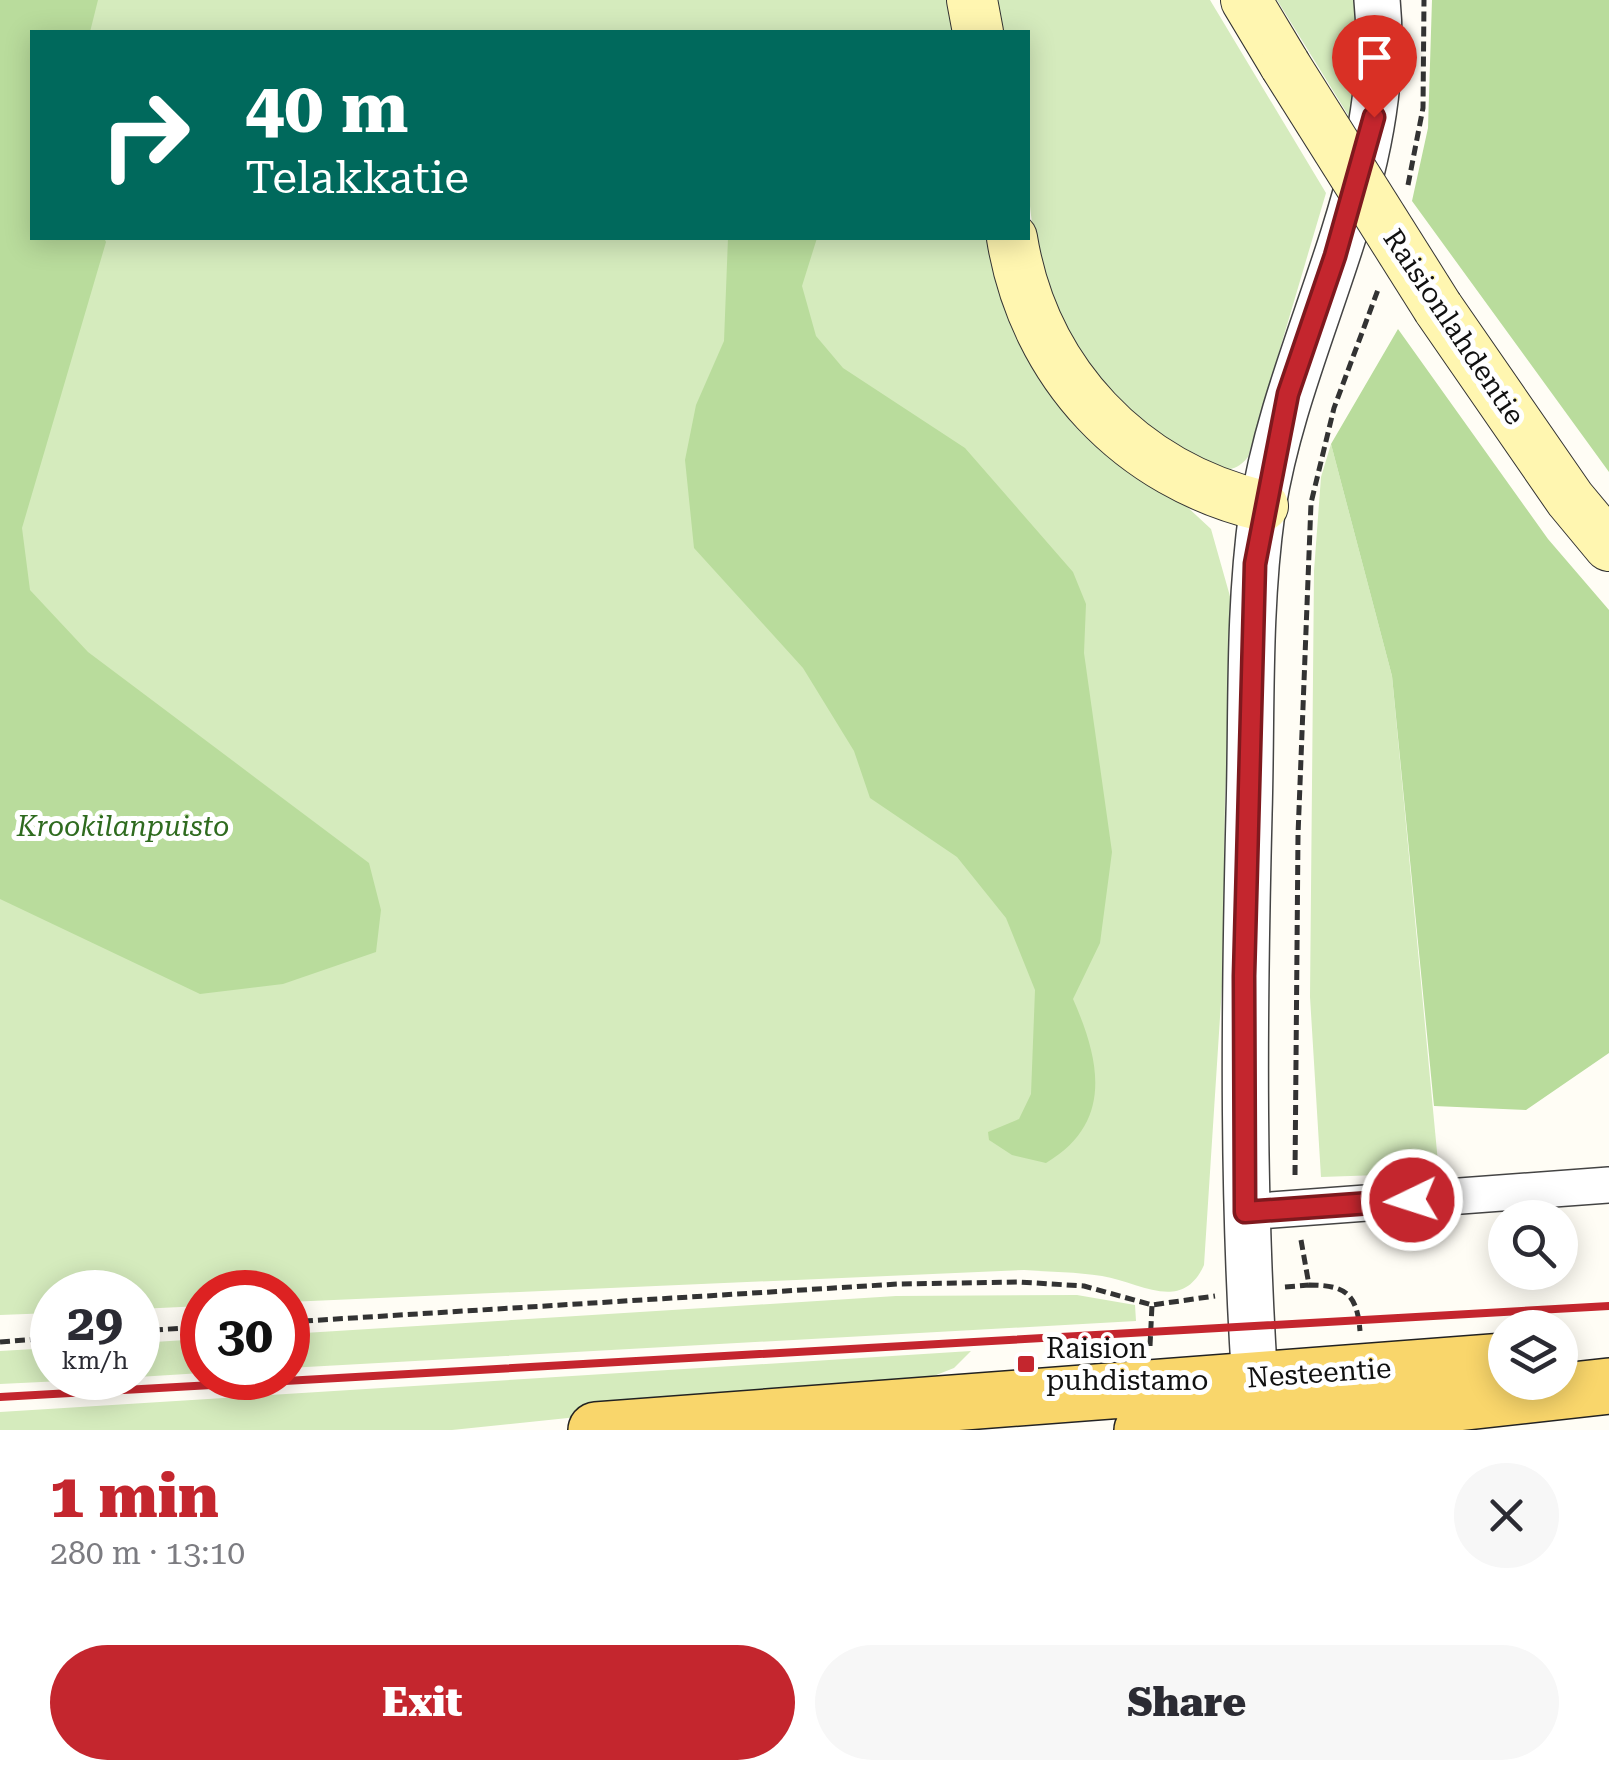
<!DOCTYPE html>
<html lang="en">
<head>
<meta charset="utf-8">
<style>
	:root { --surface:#fff; --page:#f7f7f7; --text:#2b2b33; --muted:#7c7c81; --accent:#c4262e }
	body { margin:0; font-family:"Roboto Serif",serif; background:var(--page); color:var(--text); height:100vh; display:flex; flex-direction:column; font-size:38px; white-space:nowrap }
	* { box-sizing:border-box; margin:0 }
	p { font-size:32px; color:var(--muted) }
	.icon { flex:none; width:55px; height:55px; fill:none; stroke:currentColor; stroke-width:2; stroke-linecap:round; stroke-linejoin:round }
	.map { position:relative; height:1430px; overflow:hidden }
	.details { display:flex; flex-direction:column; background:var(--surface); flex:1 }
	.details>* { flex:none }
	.guide { position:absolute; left:30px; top:30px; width:1000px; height:210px; border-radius:0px; box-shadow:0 5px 25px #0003; background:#00695c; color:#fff; overflow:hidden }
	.tools { position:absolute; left:1488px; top:1200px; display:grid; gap:20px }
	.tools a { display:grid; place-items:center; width:90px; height:90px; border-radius:50%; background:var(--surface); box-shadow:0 5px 25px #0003; font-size:50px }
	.speed { position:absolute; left:30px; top:1270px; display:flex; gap:20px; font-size:50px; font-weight:700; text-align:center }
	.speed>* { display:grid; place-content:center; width:130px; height:130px; border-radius:50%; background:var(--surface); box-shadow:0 5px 25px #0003; line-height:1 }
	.speed small { font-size:25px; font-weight:400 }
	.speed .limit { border:15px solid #d22; background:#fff; color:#111 }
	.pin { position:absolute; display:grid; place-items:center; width:85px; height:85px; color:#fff; margin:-102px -42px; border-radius:50% 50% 50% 0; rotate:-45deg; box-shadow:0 0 10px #0007 }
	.pin .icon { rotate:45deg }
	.me { position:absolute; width:110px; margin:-55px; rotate:266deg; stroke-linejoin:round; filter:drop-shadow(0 0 8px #0008) }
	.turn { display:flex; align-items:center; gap:35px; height:210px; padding:0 50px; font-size:45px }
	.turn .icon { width:130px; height:130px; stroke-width:2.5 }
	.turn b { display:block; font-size:70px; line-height:85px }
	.round { display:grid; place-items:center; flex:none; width:105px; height:105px; border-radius:52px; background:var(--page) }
	.head { display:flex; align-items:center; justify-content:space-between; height:170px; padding:0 50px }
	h1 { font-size:60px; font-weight:800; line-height:75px; color:var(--accent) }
	.button { display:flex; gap:20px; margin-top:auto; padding:20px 50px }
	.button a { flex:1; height:115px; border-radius:60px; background:var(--accent); color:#fff; font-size:40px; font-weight:800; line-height:115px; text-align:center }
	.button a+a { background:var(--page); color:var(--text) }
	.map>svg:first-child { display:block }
	.green { fill:#d5ebbd }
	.forest { fill:#b9dc9c }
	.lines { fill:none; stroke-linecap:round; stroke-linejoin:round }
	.minor-casing { stroke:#444; stroke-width:38 }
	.tertiary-casing { stroke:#444; stroke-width:48 }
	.secondary-casing { stroke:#333; stroke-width:52 }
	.primary-casing { stroke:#222; stroke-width:58 }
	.path { stroke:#333; stroke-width:5; stroke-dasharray:10 5; stroke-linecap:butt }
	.minor { stroke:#fff; stroke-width:35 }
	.tertiary { stroke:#fff; stroke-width:45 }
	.secondary { stroke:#fff6b0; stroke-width:50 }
	.primary { stroke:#f9d66b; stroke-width:55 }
	.rail { stroke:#c4262e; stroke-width:8 }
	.secondary-bridge-casing { stroke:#333; stroke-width:52; stroke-linecap:butt }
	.secondary-bridge { stroke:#fff6b0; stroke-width:50 }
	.route-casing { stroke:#7f191e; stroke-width:25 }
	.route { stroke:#c4262e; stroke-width:18 }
	.poi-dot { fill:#c4262e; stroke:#fff; stroke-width:4 }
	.labels { text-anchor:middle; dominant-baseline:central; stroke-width:10; stroke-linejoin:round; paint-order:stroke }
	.street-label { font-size:28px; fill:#111; stroke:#fff }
	.park-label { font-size:28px; font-style:italic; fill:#2f6b1f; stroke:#fff }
	.poi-label { font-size:28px; fill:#111; stroke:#fff; text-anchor:start }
</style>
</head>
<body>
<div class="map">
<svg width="1609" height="1430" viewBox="0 0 1609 1430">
	<rect width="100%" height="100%" fill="#fffdf5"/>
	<path class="green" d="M0,0H957L962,32H32V238H994L1183,503L1211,529L1235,614L1225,797L1223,971L1204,1265C1182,1314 1140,1282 1102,1276C1077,1272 1050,1272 1024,1270L288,1302V1292H202V1306L138,1309V1292H52V1313L0,1315Z
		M990,0H1210L1326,193L1248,457C1230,480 1210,466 1188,456C1162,444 1143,424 1123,404C1010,297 1028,173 1028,32H996Z
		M1277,0H1357L1358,84L1353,123Z
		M1331,444L1392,676L1439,1173L1321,1177L1310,997L1314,571L1321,477Z
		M1077,1295L1135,1305L1136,1321L288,1368V1334L896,1296Z
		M202,1339V1373L138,1377V1343Z
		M52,1348V1378H124L0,1384V1351Z
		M971,1351L954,1368L921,1381L452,1430H0V1412Z"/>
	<path class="forest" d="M0,0H98L90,32H32V238H104L106,242L22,528L30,590L88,652L369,863L381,910L376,952L283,984L200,994L0,899Z
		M1432,0H1609V472L1412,201L1428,128Z
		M728,238H817L802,286L816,336L843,368L965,448L1073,572L1086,604L1084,653L1112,852L1100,943L1073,999C1100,1060 1114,1123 1046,1163L1012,1155L989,1140L988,1132L1019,1119L1031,1094L1035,990L1006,918L957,857L870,798L854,751L803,668L694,548L685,460L696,405L724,341Z
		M1398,329L1548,539L1609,610V1053L1526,1110L1434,1106L1392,676L1331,444Z"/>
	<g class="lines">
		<g class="minor-casing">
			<path id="minor" d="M1245,1212L1609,1185"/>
		</g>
		<g class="tertiary-casing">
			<path id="tertiary" d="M1257,1411C1242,1211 1244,1014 1249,814C1252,714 1248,612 1262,512C1288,340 1395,178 1377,0"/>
		</g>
		<g class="secondary-casing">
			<path id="secondary" d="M972,0L978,32
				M1246,0L1285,65
				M1012,238C1034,373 1131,475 1263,506
				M1438,308L1570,499L1609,546"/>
		</g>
		<g class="primary-casing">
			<path id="primary" d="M596,1430L1505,1361
				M1142,1430L1367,1413L1609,1386"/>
		</g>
		<path class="path" d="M1408,185L1423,108L1424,0
			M1295,1175L1298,835L1311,503L1334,408L1379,287
			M1301,1240L1309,1285C1346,1285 1357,1294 1360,1331
			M1285,1287L1309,1285
			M288,1322L898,1284L1019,1282L1084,1286L1152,1305L1215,1296
			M138,1331L202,1327
			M0,1342L52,1338
			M1150,1346L1152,1305"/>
		<use href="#minor" class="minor"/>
		<use href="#tertiary" class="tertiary"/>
		<use href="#secondary" class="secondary"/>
		<use href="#primary" class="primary"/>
		<path class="rail" d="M0,1397L1609,1306"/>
		<g class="secondary-bridge-casing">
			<path id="secondary-bridge" d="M1285,65L1438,308"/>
		</g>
		<use href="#secondary-bridge" class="secondary-bridge"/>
	</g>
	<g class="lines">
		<g class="route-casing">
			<path id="route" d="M1374,117L1335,256L1288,394L1255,564L1244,976L1245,1212L1412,1200"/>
		</g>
		<use href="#route" class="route"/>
	</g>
	<rect class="poi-dot" x="1016" y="1354" width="20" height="20" rx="5"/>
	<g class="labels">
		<g class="street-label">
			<text transform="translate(1454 327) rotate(56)">Raisionlahdentie</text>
			<text transform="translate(1319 1373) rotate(-4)">Nesteentie</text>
		</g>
		<g class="park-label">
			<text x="123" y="826">Krookilanpuisto</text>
		</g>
		<g class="poi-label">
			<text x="1046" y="1348">Raision<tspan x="1046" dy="32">puhdistamo</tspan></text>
		</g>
	</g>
</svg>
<div class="tools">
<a><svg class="icon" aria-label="search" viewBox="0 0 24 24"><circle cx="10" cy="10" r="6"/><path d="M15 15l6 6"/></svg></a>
<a><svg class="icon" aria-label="layers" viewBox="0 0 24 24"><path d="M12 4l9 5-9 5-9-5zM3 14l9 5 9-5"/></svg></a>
</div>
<div class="speed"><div>29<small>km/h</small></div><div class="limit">30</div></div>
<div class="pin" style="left:1374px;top:117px;background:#d93025"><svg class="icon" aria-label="arrive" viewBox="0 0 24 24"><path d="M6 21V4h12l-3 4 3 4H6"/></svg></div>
<svg class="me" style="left:1412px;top:1200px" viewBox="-20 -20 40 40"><circle r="17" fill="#c4262e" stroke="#fff" stroke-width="3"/><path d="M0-11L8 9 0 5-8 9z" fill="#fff"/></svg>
<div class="guide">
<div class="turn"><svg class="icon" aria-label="right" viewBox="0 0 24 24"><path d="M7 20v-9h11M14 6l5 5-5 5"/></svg><div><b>40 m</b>Telakkatie</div></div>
</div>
</div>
<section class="details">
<div class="head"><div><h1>1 min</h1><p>280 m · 13:10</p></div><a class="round"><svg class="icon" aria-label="close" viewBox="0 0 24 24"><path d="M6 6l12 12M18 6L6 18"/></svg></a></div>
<div class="button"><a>Exit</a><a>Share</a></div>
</section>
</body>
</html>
